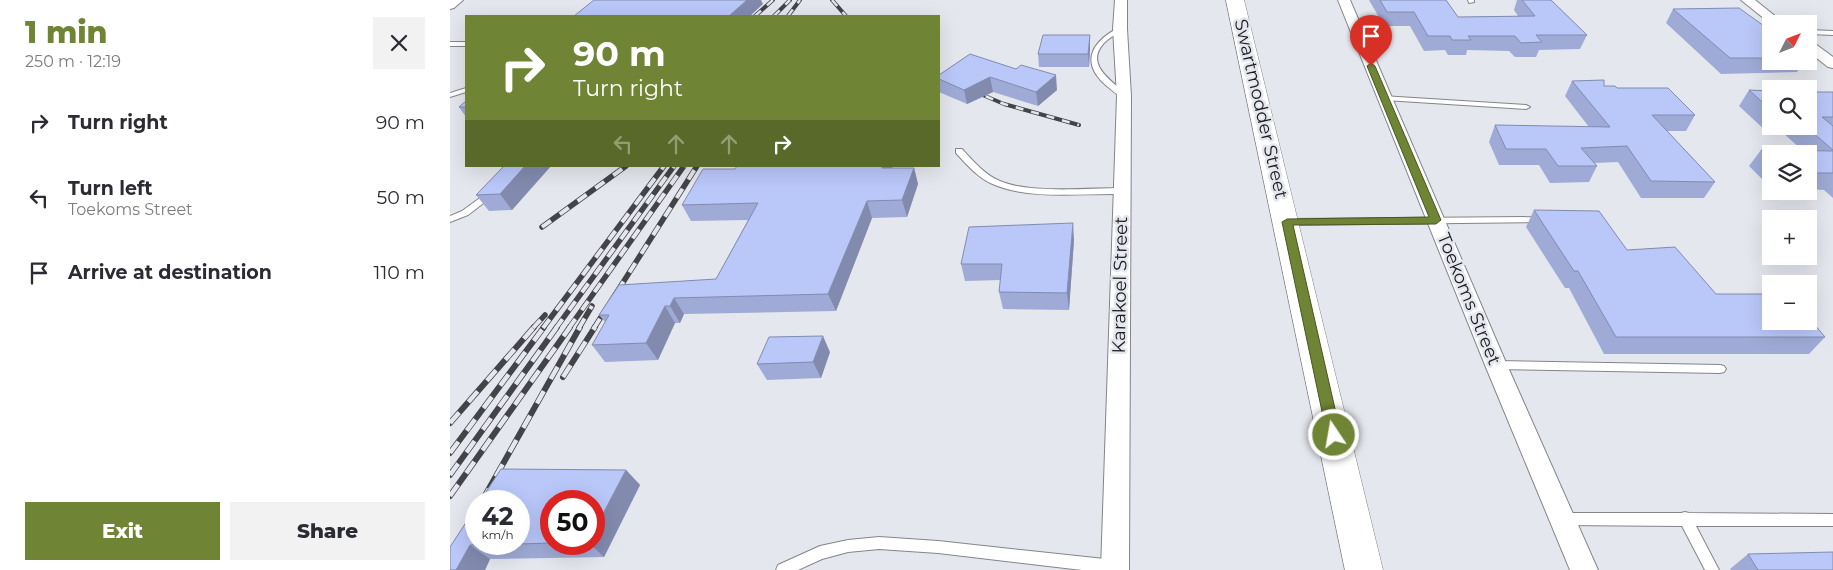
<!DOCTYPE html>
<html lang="en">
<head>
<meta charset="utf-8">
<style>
	:root { --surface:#fff; --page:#f2f2f3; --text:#2b2b33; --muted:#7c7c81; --accent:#6f8435 }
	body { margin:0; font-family:Montserrat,sans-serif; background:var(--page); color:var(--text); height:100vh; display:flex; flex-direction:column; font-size:19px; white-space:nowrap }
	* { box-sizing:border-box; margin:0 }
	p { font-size:16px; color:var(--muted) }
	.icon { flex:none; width:28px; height:28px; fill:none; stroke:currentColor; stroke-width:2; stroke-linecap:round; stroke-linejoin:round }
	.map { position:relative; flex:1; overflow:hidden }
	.panel { display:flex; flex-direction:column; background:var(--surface); width:450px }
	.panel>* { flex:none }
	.banner { position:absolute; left:15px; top:15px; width:475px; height:152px; border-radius:0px; box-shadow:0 5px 20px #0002; background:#6f8435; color:#fff; overflow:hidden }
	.needle { width:32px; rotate:48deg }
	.controls { position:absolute; left:1312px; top:15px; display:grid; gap:10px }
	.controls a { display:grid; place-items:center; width:55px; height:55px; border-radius:0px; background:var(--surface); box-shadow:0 5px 20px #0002; font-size:25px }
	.speed { position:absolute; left:15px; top:490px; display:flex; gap:10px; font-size:25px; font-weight:700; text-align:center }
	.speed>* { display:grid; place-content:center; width:65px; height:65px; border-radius:50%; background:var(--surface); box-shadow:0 5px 20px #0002; line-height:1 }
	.speed small { font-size:12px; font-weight:400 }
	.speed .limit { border:8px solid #d22; background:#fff; color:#111 }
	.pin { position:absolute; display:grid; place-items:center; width:42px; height:42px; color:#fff; margin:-51px -21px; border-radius:50% 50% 50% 0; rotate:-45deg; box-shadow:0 0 5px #0007 }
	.pin .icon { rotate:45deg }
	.me { position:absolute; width:55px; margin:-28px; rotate:348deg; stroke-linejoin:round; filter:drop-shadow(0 0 4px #0008) }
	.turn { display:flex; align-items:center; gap:18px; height:105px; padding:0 25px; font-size:22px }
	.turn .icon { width:65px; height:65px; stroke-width:2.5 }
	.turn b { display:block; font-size:35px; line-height:42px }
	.lanes { display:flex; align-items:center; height:48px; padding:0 25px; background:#0003; justify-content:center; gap:25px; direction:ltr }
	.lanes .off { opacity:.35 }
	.round { display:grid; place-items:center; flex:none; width:52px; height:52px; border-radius:0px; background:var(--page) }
	.head { display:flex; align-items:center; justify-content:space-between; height:85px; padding:0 25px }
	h1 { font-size:30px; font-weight:800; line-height:38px; color:var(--accent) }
	.button { display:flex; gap:10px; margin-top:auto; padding:10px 25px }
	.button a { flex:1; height:58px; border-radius:0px; background:var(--accent); color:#fff; font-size:20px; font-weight:800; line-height:58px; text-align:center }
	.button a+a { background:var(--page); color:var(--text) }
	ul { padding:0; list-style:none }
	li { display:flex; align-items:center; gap:15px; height:75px; padding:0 25px }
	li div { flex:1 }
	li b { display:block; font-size:19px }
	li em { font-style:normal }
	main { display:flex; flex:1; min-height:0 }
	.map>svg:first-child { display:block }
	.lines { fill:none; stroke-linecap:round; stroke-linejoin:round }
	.lane-casing { stroke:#83858b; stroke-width:2 }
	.street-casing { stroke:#83858b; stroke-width:2 }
	.secondary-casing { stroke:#83858b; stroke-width:1 }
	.lane { fill:#fff; fill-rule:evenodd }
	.street { fill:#fff; fill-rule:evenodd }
	.secondary { fill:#fff; fill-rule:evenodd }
	.rail-far2-casing { stroke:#434448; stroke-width:4 }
	.rail-far1-casing { stroke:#434448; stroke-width:5.5 }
	.rail-casing { stroke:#434448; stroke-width:6 }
	.rail-far2 { stroke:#e5e7ee; stroke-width:2.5; stroke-dasharray:8; stroke-linecap:butt }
	.rail-far1 { stroke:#e5e7ee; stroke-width:4; stroke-dasharray:11; stroke-linecap:butt }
	.rail { stroke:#e5e7ee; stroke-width:4.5; stroke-dasharray:14; stroke-linecap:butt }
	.wall { fill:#9fabd6; fill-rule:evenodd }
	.shaded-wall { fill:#828bae }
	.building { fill:#b9c7f9; stroke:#828bae }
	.route { fill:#6f8435; stroke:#485622 }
	.labels { text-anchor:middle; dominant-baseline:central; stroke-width:5; stroke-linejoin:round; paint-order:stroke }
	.street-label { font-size:18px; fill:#191a1d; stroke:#e5e7ee }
</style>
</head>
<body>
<main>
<section class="panel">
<div class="head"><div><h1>1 min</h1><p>250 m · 12:19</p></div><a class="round"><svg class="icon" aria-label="close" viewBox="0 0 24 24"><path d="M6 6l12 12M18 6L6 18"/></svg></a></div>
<ul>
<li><svg class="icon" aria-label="right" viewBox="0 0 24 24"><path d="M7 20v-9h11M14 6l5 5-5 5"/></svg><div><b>Turn right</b></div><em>90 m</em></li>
<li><svg class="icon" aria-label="left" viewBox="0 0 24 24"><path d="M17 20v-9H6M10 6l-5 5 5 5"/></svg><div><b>Turn left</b><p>Toekoms Street</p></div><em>50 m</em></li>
<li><svg class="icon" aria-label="arrive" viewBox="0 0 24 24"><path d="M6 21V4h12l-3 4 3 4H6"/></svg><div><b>Arrive at destination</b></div><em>110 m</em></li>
</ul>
<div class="button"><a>Exit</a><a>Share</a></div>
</section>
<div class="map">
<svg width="1383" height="570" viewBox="0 0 1383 570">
	<rect width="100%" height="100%" fill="#e5e7ee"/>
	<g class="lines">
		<g class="lane-casing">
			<path id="lane" d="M1018,0H1024V2L1019,3Z
				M668,28L673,29C667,34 660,37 654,43C633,66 665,82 678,96L674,98C668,96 663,91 658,87C630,64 640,43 668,28Z
				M1359,30L1383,31V35L1359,34Z
				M0,42H16V46H0Z
				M16,88V92L0,97V93Z
				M932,96L1076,105L1080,107L1076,109L935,100H932Z
				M506,149H512C523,161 535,175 550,181C579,194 639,188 672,188L676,191L672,194C633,193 581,200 545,185C529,179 517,165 506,153Z
				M41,190L44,191L45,193L44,195L18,215L0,222V216L12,211Z
				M1091,217L1094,218L1096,220L1094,222L837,225L832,222L837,219Z
				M1046,361L1270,365L1274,366L1276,369L1274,372L1270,373L1046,369L1042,368L1040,365L1042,362Z
				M1235,512L1239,513L1383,514V526H1246L1269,570H1255L1232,526L1112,525L1107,523L1105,519L1107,515L1112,513H1231Z
				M429,537L488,541L664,560L669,562L671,567L670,570H632L488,553L429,549L398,552L372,559L348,570H326L328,565L370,546L398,540Z"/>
		</g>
		<g class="street-casing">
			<path id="street" d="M0,0H13L4,8L0,9Z
				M665,0H677V29L681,96L679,570H651L667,96L663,29Z
				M888,0H900L1057,365L1148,570H1120L1035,365Z
				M1291,0H1305L1335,24H1321Z
				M1359,42L1364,43L1383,57V68L1378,67L1359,52Z"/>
		</g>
		<g class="secondary-casing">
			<path id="secondary" d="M776,0H794L933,570H895Z"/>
		</g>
		<use href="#lane" class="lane"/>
		<use href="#street" class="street"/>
		<use href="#secondary" class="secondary"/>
		<g class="rail-far2-casing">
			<path id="rail-far2" d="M382,0L396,16
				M305,16L323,0
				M324,16L340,0
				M338,16L350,0
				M521,90L554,104L629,125"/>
		</g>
		<g class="rail-far1-casing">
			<path id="rail-far1" d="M92,227L176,166
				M83,328L95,315
				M93,328L214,166
				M106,328L224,166
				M119,328L234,166
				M129,328L142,306
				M144,328L247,166"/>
		</g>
		<g class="rail-casing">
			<path id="rail" d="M113,377L145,327
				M0,423L84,327
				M0,453L94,327
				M0,475L107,327
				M0,496L120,327
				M32,501L130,327"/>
		</g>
		<use href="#rail-far2" class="rail-far2"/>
		<use href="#rail-far1" class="rail-far1"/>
		<use href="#rail" class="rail"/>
	</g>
	<path class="wall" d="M919,0H996L1008,17L1068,16L1064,10L1067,0H1101L1137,35L1130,49L1089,50L1086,57H1065L1059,51L1017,50L1016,55H998L995,50L974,51L960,26H934Z
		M1223,9L1321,31V61H1354L1347,72L1271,74L1216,23Z
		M640,35V48L639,67H589L588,54Z
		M520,54L607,90L588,106L543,92L517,104L489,92V75Z
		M1122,81L1167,88L1245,115L1236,131H1217L1265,182L1254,198H1191L1168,162L1145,163L1147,166L1139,182L1100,183L1089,165H1049L1039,142L1045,125L1139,127L1115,96Z
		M1299,90L1321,91V126H1359L1383,92V198L1374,190L1359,189V154H1321V188L1299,166L1311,150L1353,151L1332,132H1317L1289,106Z
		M16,101V117L9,107Z
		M54,166H101L62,210L39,211L26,195Z
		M464,168L468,184L457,217L422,218L386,311L234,314L230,323H225L208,360L155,362L142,345L155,322L149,315L266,279L298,220L241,221L232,205L285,169Z
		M1084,210L1177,250L1266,294L1375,337L1359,354H1154L1119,288H1115L1076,227Z
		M624,240L619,310L553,309L549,292L551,280L515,281L511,264Z
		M380,352L371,378L317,380L307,364Z
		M51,469L176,470L190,485L154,557L40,559L35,570H0V547L26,507V544H69V501H30ZM101,501H144V544H101Z
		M1298,554L1383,570H1281L1280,569Z"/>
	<path class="shaded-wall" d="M297,0H311L313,4L300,16H279Z
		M640,35V48L639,67L638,54Z
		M606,75L607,90L588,106L586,92Z
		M540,77L543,92L517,104L514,90Z
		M75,166H101L62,210L50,194Z
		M432,166H443L437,185L432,168Z
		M464,168L468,184L457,217L452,200Z
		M417,201L422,218L386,311L378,294Z
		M623,223L624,240L619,310L617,293Z
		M224,298L234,314L230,323L220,306Z
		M215,306L225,323L208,360L196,343Z
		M373,336L380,352L371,378L363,362Z
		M176,470L190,485L154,557L140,544H144V531Z
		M20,545L40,559L35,570H6Z"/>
	<path class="building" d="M144,0H297L279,16H124Z
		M930,0H996L1008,17L1085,16L1072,0H1101L1137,35H1086L1092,42L1071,43L1065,36H1018L1021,40H1002L1000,36H978L964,12H937Z
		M1289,8L1321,31V58H1280L1223,9Z
		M593,35H640L638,54H588Z
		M520,54L566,69L571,65L606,75L586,92L540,77L514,90L489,79V75Z
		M1154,80V86H1165L1167,88H1218L1245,115H1202L1265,182L1201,181L1177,146L1131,148L1147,166H1108L1096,149H1056L1045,125L1160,127L1122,81Z
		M1299,90L1321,91V110Z
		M1359,92H1383V117H1372L1383,126V150L1355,126H1359Z
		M16,101V107H9Z
		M1311,150L1383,151V173H1359V154H1321V160Z
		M54,166H75L50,194L26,195Z
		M287,166H432V168H464L452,200L417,201L378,294L224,298L220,306H215L196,343L142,345L159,315H149L169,285L266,279L308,203L232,205L253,169H285Z
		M1084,210L1149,211L1177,250L1225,247L1266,294H1321V321H1359V318L1375,337H1166L1128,271H1124Z
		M623,223L617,293L549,292L552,264H511L519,227Z
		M373,336L363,362L307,364L319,337Z
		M51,469L176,470L144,531V501H101V543L69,544V501H30Z
		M26,507V544H64L20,545L6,570H0V547Z
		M1383,552V570H1308L1298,554Z"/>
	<path class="route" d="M921,63L925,66L991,220L986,224L843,225L891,435L889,439L884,441L879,439L877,435L832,222L837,219L979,217L917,66Z"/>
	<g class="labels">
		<g class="street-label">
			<text transform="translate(811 109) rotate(77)">Swartmodder Street</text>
			<text transform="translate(670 285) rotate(-89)">Karakoel Street</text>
			<text transform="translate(1019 299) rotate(68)">Toekoms Street</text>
		</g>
	</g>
</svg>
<div class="controls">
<a><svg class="needle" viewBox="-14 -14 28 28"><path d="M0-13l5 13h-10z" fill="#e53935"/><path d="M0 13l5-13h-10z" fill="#7c7c81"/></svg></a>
<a><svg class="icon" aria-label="search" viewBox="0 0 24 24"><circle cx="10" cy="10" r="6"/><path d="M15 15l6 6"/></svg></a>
<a><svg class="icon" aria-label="layers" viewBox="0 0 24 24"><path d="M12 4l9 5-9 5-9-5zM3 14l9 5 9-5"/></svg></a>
<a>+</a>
<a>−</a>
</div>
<div class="speed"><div>42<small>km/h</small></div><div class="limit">50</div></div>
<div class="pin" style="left:921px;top:66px;background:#d93025"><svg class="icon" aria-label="arrive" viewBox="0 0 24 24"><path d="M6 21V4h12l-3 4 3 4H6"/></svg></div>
<svg class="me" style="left:884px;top:435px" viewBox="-20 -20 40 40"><circle r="17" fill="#6f8435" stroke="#fff" stroke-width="3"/><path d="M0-11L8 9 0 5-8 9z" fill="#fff"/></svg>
<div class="banner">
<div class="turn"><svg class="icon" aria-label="right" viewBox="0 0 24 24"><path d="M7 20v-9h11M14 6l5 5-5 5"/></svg><div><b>90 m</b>Turn right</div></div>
<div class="lanes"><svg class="icon off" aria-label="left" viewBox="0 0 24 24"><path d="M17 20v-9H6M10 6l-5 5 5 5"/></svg><svg class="icon off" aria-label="ahead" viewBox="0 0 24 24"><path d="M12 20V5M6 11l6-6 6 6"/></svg><svg class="icon off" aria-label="ahead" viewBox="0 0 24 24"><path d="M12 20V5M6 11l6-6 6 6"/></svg><svg class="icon" aria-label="right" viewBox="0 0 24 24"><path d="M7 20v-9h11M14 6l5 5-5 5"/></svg></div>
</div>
</div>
</main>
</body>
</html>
